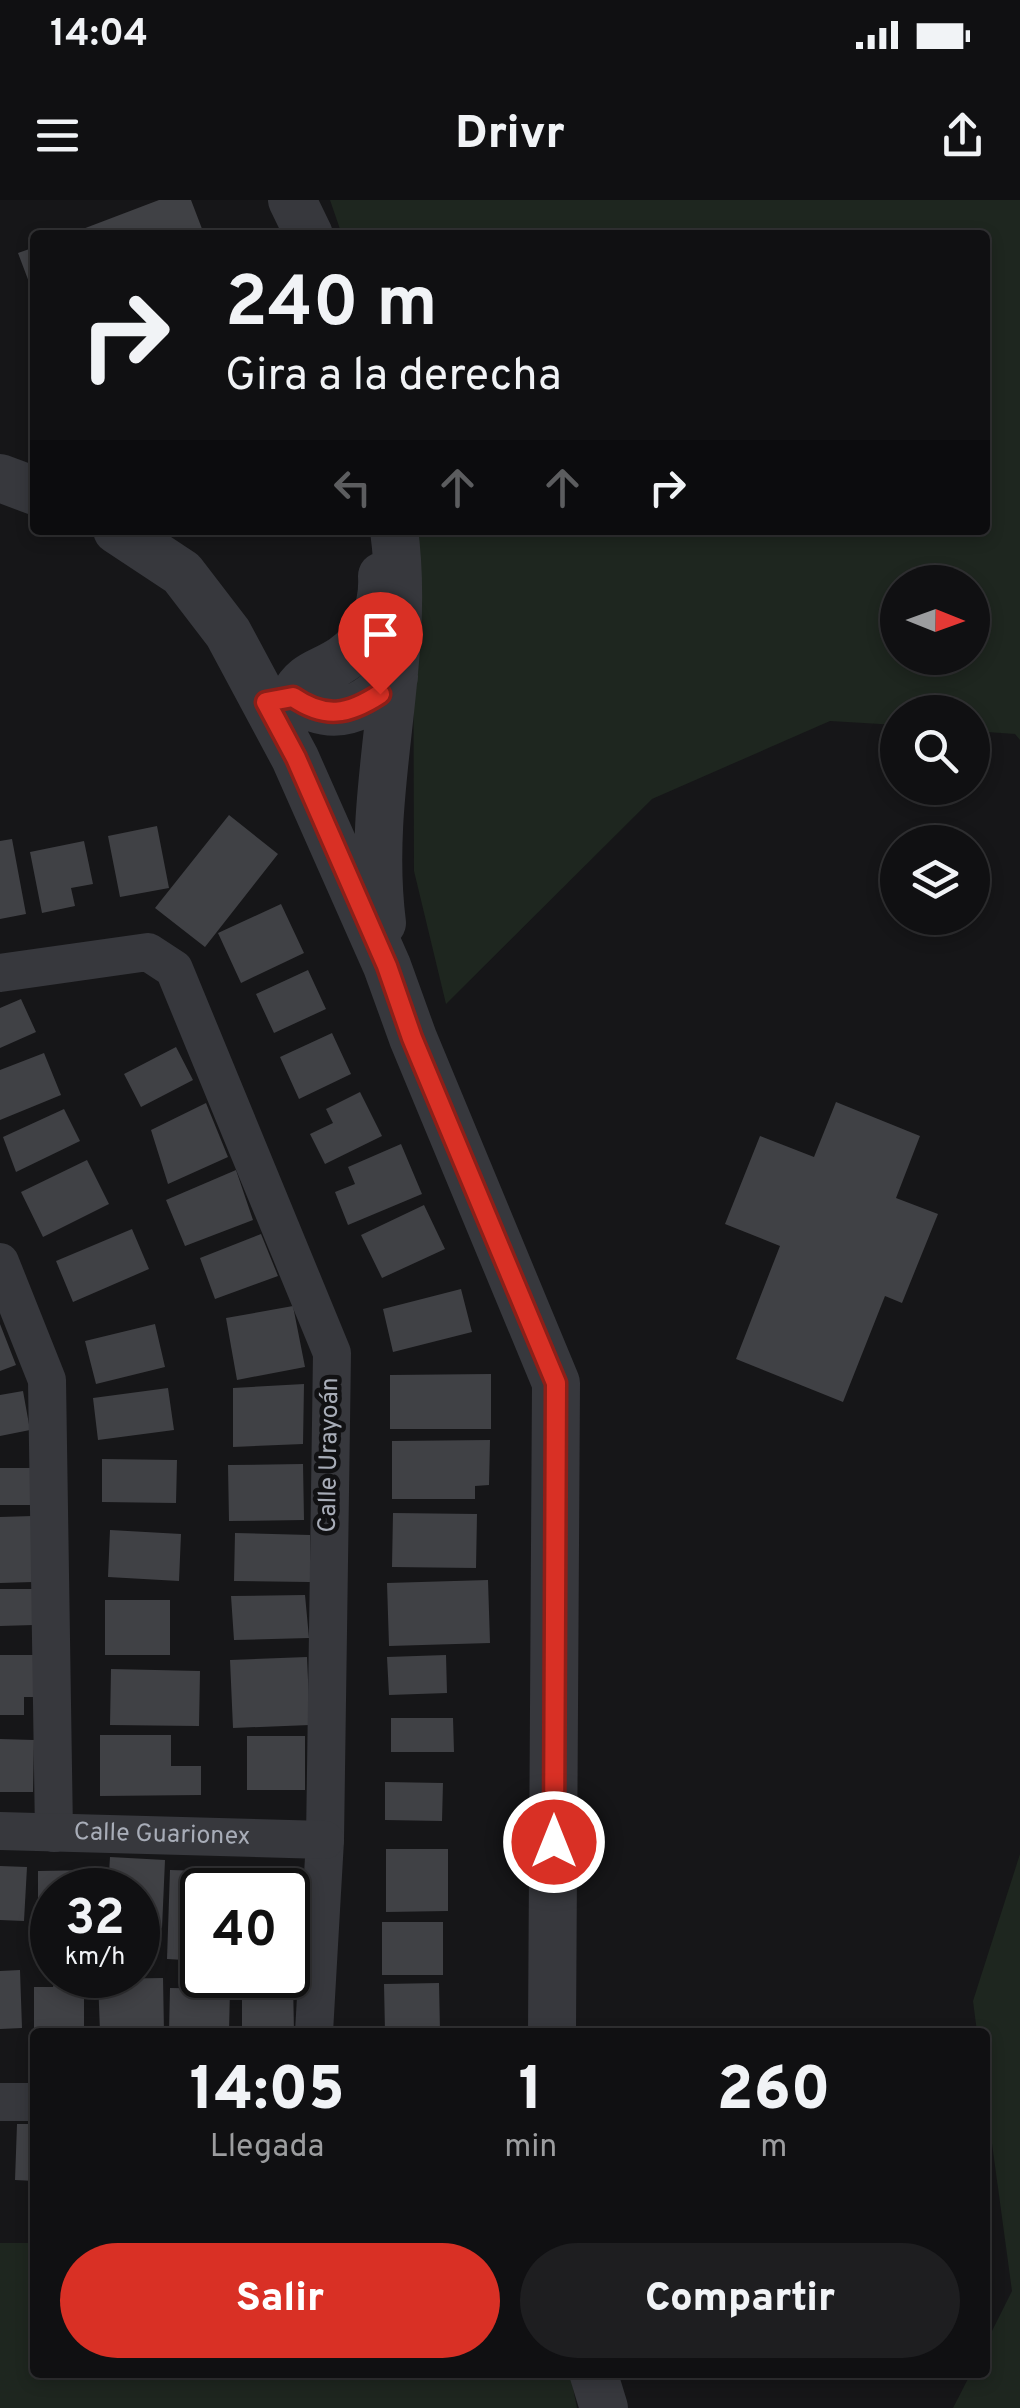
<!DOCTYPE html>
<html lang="es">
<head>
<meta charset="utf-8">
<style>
	:root { --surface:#101012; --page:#1e1e20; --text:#f1f3f6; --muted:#9c9d9f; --line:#303032; --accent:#d93025 }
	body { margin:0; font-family:Overpass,sans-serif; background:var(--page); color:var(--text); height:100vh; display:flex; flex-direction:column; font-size:38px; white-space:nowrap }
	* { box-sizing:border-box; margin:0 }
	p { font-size:32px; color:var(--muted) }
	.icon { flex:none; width:55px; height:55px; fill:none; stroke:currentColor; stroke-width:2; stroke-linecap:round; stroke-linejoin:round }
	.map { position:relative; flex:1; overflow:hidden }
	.panel { position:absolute; left:30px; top:1828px; width:960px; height:350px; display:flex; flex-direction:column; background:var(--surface); border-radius:10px; box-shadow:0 5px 15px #0003,0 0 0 2px var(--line) }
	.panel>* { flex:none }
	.top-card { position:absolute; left:30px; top:30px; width:960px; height:305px; border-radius:10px; box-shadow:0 5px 15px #0003,0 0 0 2px var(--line); background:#101012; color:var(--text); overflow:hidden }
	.needle { width:65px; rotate:91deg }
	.controls { position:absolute; left:880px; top:365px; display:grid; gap:20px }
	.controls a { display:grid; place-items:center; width:110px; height:110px; border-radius:50%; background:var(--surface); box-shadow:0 5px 15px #0003,0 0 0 2px var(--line); font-size:50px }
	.speed { position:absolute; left:30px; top:1668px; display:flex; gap:20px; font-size:50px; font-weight:700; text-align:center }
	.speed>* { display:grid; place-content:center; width:130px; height:130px; border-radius:50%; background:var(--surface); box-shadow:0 5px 15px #0003,0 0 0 2px var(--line); line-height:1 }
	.speed small { font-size:25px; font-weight:400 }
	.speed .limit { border:5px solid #111; border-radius:15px; background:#fff; color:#111 }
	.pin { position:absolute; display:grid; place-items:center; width:85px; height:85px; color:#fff; margin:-102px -42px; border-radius:50% 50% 50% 0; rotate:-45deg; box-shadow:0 0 10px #0007 }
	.pin .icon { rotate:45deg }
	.me { position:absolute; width:110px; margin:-55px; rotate:0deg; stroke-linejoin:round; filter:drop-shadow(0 0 8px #0008) }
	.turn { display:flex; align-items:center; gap:35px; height:210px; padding:0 30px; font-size:45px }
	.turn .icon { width:130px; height:130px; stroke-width:2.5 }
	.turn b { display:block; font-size:70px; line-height:85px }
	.lanes { display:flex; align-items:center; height:95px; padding:0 30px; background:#0003; justify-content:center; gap:50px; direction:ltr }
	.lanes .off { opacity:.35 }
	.eta { display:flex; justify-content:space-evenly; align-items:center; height:170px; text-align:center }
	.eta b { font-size:60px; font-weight:800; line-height:70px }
	.action { display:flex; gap:20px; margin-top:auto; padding:20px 30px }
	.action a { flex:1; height:115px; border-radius:60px; background:var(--accent); color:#fff; font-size:40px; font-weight:800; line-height:115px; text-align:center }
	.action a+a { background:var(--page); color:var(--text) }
	.status { display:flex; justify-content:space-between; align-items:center; height:70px; padding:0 50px; background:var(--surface); direction:ltr }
	.status svg { height:28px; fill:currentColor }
	header { display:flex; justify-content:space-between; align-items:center; height:130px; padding:0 30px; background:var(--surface); font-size:45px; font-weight:800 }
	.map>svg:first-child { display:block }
	.green { fill:#1e261f; fill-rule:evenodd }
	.building { fill:#404145 }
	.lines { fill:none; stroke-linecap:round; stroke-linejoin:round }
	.minor { stroke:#37383d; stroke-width:38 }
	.tertiary { stroke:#37383d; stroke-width:48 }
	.route-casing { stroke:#8d1f18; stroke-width:25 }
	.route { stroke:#d93025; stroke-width:18 }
	.labels { text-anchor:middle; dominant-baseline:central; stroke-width:9; stroke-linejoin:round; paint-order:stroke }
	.street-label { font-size:25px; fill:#a8adb8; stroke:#111113 }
</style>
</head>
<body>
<div class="status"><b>14:04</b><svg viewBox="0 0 49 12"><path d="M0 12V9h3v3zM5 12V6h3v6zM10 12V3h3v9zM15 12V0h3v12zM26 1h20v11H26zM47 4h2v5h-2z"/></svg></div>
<header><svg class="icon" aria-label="menu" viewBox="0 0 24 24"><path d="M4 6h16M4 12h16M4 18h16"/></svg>Drivr<svg class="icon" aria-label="share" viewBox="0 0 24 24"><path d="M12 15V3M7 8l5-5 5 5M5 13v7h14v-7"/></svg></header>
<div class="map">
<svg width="1020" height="2208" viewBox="0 0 1020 2208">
	<rect width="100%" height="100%" fill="#161618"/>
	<path class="green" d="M330,0H1020V540L1015,534L973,531L972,512H898L897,525L830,521L652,599L446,804L414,671L413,330H985V35H342ZM898,382H972V458H898Z
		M1020,1654V2208H953L971,2173L985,2172V2145L1012,2091L985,1892V1832H977L973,1801Z
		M0,2043H35V2172L570,2173L577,2208H0Z"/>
	<path class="building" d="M159,0H191L204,34L67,35Z
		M35,47V98L18,53Z
		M229,615L278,654L205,747L155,708Z
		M157,626L169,688L120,697L108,636Z
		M12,639L26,714L0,719V641Z
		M84,641L93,684L71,688L75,706L42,713L30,652Z
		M281,704L304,753L241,783L218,733Z
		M308,770L326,809L274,833L256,794Z
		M21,799L36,832L0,848V808Z
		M332,833L351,874L299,899L280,857Z
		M176,847L193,880L141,907L124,874Z
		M44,853L61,895L0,920V870Z
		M360,892L382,936L325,964L310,934L333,923L326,909Z
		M836,902L920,936L896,998L938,1014L902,1103L885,1096L843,1202L736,1159L780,1046L725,1024L760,936L814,957Z
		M206,903L228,957L168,984L151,930Z
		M64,909L80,941L16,972L3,937Z
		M401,944L422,994L348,1025L335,992L355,984L348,967Z
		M87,960L109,1004L43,1037L21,992Z
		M236,970L253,1020L185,1046L166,1000Z
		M424,1005L445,1049L382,1078L361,1035Z
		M132,1029L149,1069L73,1102L56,1061Z
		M261,1034L278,1076L215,1099L200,1058Z
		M461,1089L472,1132L393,1152L383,1109Z
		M293,1106L305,1167L237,1180L226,1118Z
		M0,1124L16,1165L0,1171Z
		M155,1124L165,1167L96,1184L85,1141Z
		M491,1174V1229H390V1175Z
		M304,1184L303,1244L233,1247V1188Z
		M168,1188L174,1230L98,1240L93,1198Z
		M23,1191L30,1230L0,1236V1195Z
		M490,1240L489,1285L475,1286V1299H392V1241Z
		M102,1259L177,1260L176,1303L102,1302Z
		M303,1264L304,1320L229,1321L228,1265Z
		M0,1268H35V1305H0Z
		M393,1313L477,1314L476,1368L392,1367Z
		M33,1316V1382L0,1383V1317Z
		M110,1330L181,1334L179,1381L108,1377Z
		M235,1333L310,1335V1382L234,1381Z
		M488,1380L490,1443L389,1446L387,1383Z
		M0,1389H33L34,1425L0,1426Z
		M305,1395L309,1438L234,1440L231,1396Z
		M105,1400H170V1455H105Z
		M0,1455H39V1497H24V1515H0Z
		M446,1455L447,1493L389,1495L387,1457Z
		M307,1457L310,1525L233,1528L230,1460Z
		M111,1469L200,1471L199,1526L110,1525Z
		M391,1518H453L454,1552H391Z
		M100,1535H171V1566H201V1595L100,1596Z
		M247,1536H305V1590H247Z
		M0,1539L34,1540L33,1592H0Z
		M385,1582L443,1583L442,1621L385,1620Z
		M386,1649H448V1711L386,1712Z
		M110,1657L165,1660L162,1728L138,1727V1690H108Z
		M0,1666L27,1667L24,1721L0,1720Z
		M95,1670V1690H52V1737H38V1671Z
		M170,1670L236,1672L235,1690H202V1761L167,1759Z
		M250,1674L302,1675L301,1744L288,1743V1690H250Z
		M382,1722H443V1775H382Z
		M20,1770L22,1828L0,1829V1771Z
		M56,1775H84V1832H34V1787H53Z
		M163,1778L164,1832H100L98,1779Z
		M242,1783H293L294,1832H242Z
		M439,1783L440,1832H385L384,1784Z
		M170,1788L230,1789L229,1832H169Z
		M17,1924H35V1981L15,1980Z"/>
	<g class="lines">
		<g class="minor">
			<path d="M0,773L148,752L174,769L332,1153L325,1640L314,1832"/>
			<path d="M0,1062L47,1180L54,1633"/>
			<path id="s1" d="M0,1631L325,1640"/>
			<path d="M0,1902H35"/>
		</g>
		<path class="tertiary" d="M292,0L309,35
			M0,278L35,291
			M117,330L182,373L228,433L295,558L387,766L413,838L556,1183L552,1832
			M293,497C306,472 321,474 343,459C370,441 384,408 382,376
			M266,502L293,497C333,524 364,511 394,477
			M382,723C365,590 412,462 394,330
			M593,2172L604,2208"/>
	</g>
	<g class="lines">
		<g class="route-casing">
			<path id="route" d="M380,494C348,515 325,519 293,497L266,502L296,558L387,766L412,838L556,1183L554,1642"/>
		</g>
		<use href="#route" class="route"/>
	</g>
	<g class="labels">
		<g class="street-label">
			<text transform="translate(330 1255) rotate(-89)">Calle Urayoán</text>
			<text stroke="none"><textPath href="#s1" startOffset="162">Calle Guarionex</textPath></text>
		</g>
	</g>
</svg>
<div class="controls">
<a><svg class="needle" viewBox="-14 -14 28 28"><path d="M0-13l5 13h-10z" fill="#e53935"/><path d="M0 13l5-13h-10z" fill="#9c9d9f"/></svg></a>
<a><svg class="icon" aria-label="search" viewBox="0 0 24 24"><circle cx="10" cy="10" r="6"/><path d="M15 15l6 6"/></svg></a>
<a><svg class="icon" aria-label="layers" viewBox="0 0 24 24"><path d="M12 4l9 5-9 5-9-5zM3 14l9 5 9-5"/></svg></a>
</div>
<div class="speed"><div>32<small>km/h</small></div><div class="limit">40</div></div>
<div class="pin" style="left:380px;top:494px;background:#d93025"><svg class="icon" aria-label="arrive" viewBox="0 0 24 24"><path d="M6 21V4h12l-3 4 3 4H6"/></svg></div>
<svg class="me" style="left:554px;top:1642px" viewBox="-20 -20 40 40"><circle r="17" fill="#d93025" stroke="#fff" stroke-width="3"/><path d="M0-11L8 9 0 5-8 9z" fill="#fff"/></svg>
<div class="top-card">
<div class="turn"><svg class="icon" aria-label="right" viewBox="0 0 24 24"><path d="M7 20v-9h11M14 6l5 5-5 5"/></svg><div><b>240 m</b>Gira a la derecha</div></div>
<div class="lanes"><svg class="icon off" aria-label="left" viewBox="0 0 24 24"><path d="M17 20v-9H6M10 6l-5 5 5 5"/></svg><svg class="icon off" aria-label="ahead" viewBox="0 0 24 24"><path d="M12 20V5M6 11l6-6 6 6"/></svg><svg class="icon off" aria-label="ahead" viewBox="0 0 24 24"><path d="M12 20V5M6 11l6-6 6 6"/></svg><svg class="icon" aria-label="right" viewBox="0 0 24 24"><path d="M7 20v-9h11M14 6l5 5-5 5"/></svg></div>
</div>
<section class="panel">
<div class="eta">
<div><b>14:05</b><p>Llegada</p></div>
<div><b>1</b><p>min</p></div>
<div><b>260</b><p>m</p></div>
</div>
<div class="action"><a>Salir</a><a>Compartir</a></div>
</section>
</div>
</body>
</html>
